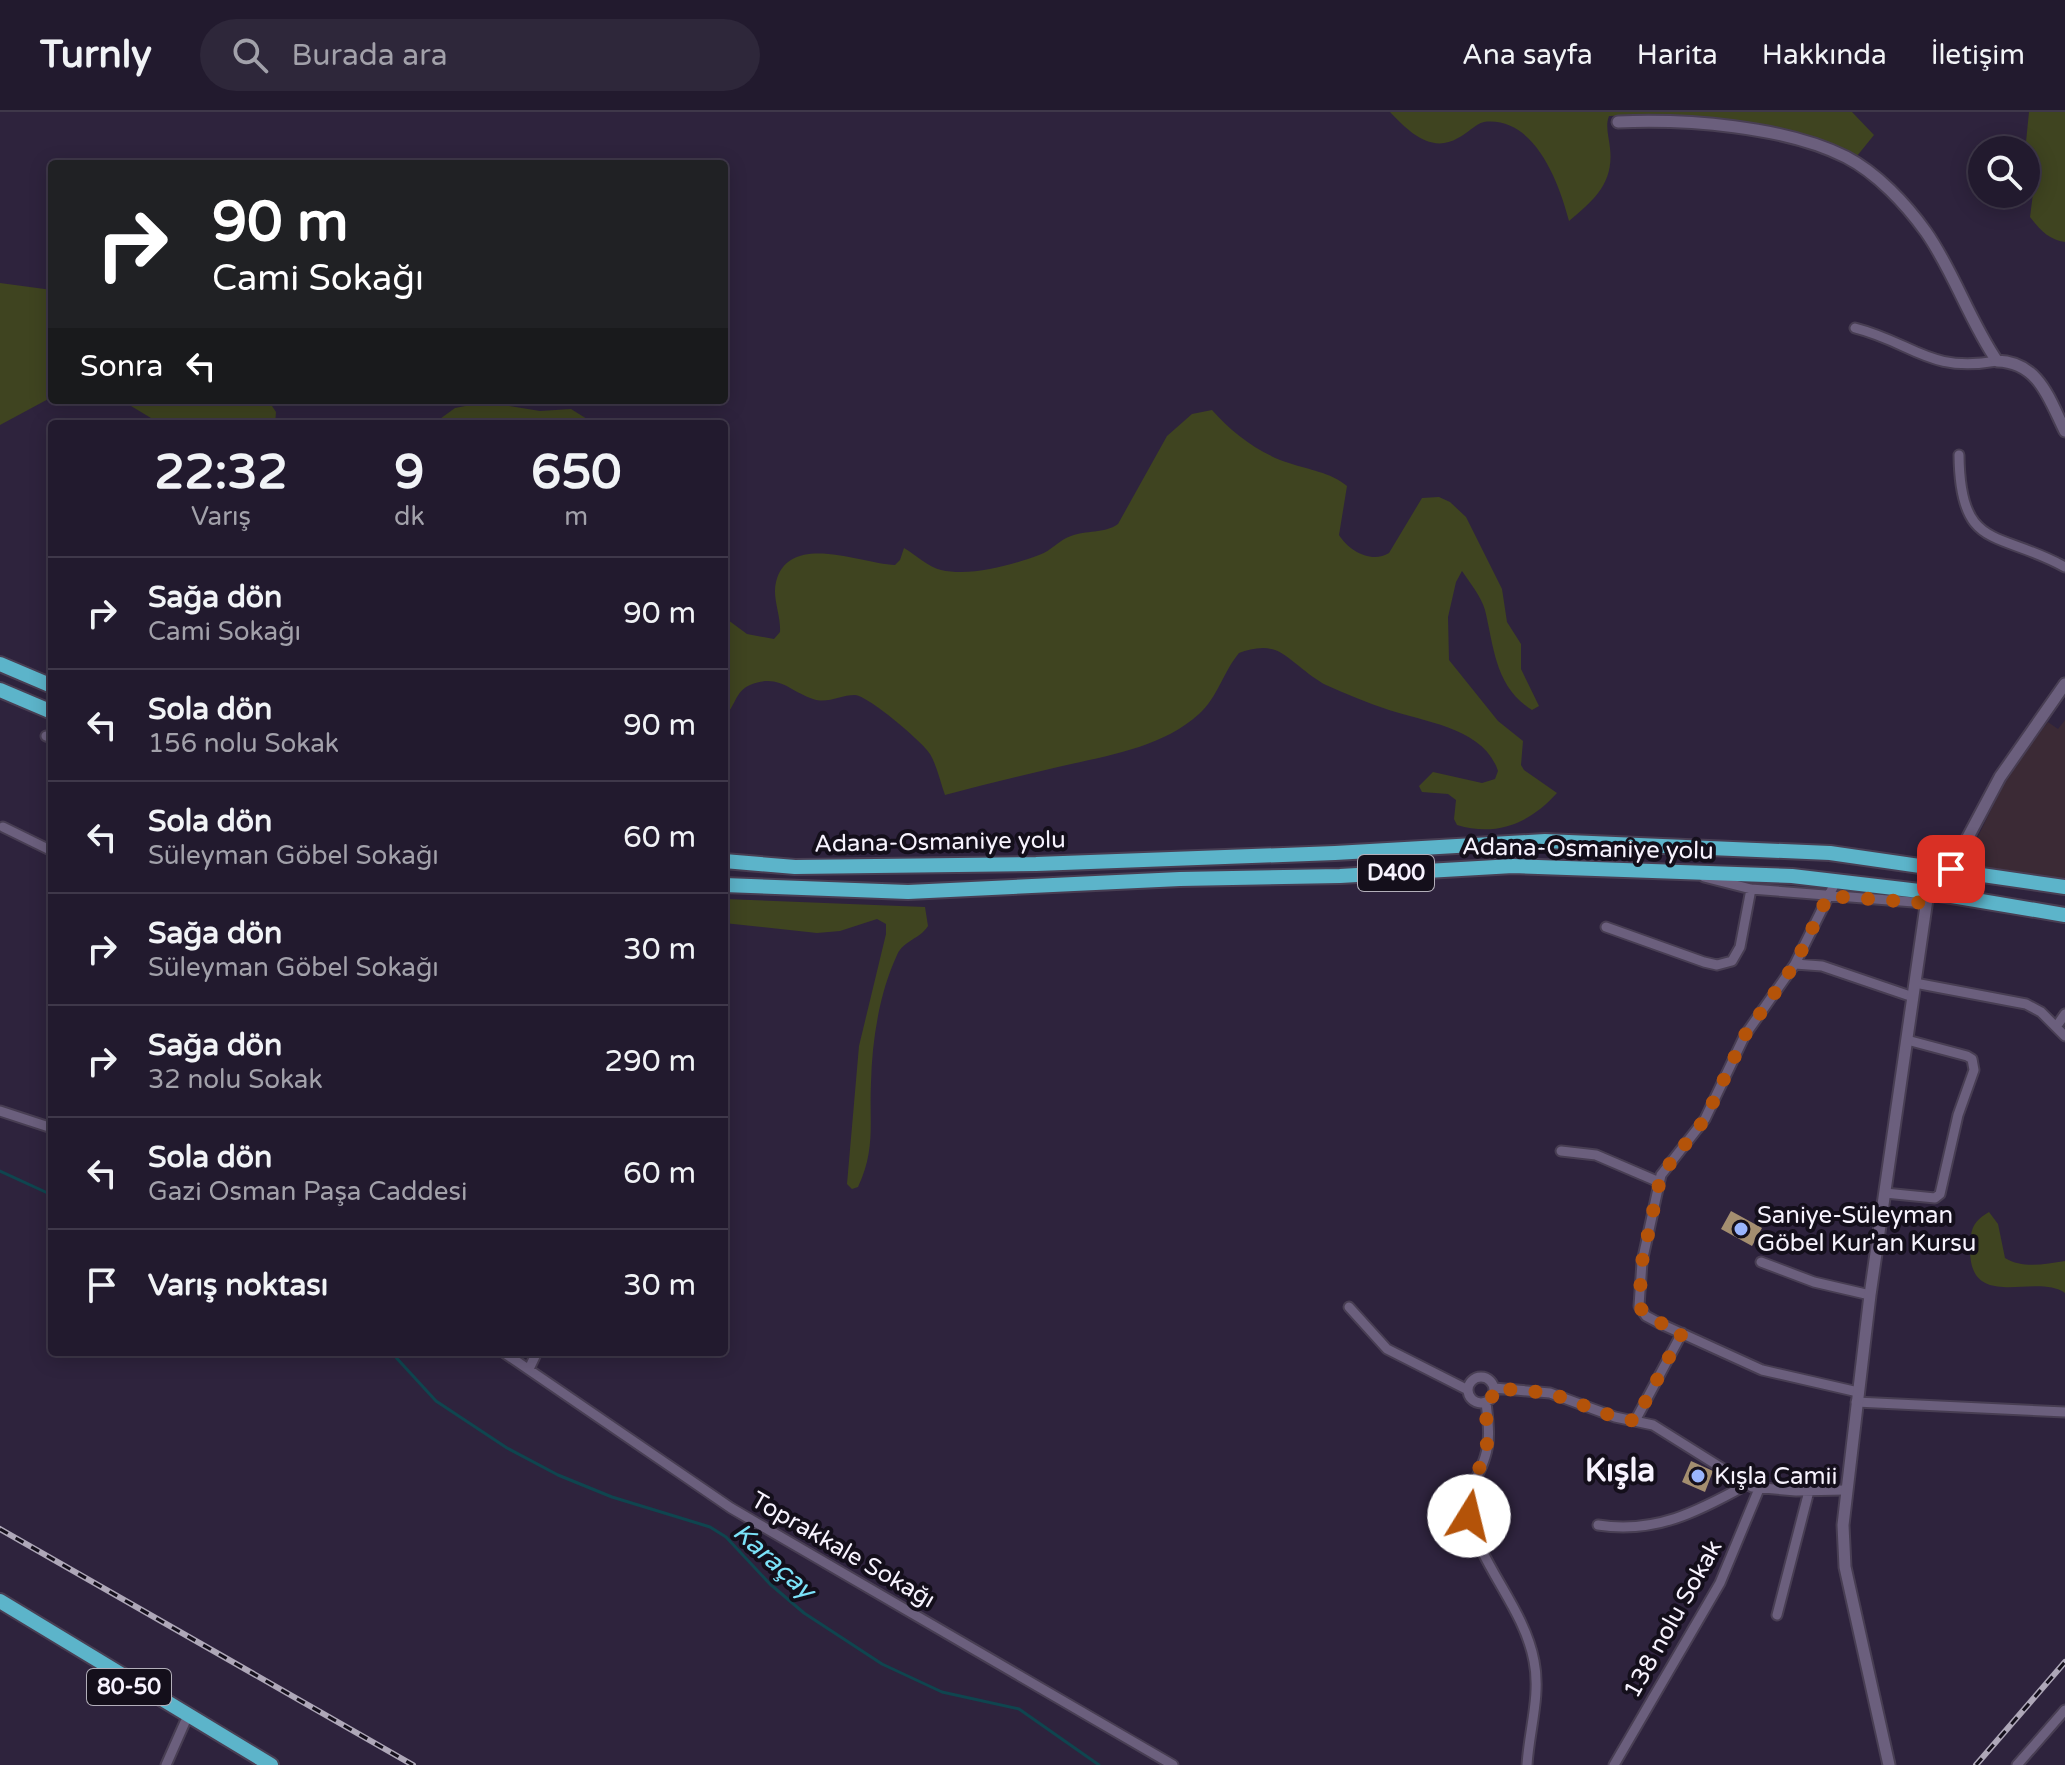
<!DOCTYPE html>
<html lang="tr">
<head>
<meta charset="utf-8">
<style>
	:root { --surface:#221a2e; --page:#2e273a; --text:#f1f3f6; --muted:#a2a1aa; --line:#3f384a }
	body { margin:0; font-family:"Varela Round",sans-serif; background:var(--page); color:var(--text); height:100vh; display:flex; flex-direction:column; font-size:30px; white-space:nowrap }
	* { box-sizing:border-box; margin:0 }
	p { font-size:26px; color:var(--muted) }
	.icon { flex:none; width:44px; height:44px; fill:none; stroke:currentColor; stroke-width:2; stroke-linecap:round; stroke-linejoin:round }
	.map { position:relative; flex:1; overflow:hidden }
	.panel { position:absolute; left:48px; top:308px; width:680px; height:936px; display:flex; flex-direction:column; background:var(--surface); border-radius:8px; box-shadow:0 4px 20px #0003,0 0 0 2px var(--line) }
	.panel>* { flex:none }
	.top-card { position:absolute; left:48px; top:48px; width:680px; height:244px; border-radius:8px; box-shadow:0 4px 20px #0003,0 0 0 2px var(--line); background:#202124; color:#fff; overflow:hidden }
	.controls { position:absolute; left:1968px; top:24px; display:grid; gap:16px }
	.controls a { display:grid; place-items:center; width:72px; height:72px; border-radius:50%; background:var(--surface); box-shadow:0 4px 20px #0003,0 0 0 2px var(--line); font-size:40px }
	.pin { position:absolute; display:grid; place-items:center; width:68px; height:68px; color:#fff; margin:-34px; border-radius:16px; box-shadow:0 4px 12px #0006 }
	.me { position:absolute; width:88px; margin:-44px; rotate:9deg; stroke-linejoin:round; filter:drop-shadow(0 0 6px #0008) }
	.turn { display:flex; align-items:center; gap:28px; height:168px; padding:0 32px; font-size:36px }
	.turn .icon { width:104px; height:104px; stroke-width:2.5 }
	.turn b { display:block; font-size:56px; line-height:68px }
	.then { display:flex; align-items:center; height:76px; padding:0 32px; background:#0003; gap:16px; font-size:30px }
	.eta { display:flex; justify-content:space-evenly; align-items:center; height:136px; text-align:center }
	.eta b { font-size:48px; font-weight:800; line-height:56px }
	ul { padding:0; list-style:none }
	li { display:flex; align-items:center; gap:24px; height:112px; padding:0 32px; border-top:2px solid var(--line) }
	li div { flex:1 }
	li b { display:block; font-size:30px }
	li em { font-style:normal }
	header { display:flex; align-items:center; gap:48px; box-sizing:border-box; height:112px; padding:0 40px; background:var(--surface); border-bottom:2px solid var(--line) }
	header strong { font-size:38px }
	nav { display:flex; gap:44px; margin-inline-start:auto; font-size:28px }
	.search { width:560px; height:72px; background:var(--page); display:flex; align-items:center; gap:20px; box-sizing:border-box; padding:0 28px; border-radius:44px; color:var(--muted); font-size:30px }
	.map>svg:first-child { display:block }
	.commercial { fill:#3b2a35 }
	.green { fill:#3f4420 }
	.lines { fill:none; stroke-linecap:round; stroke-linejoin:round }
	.stream { stroke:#0f454f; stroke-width:3 }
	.building { fill:#a48e70 }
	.minor-casing { stroke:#483e53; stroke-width:13 }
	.tertiary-casing { stroke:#483e53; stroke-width:15 }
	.trunk-casing { stroke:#483e53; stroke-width:18 }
	.minor { stroke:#6b5f7d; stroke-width:9 }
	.tertiary { stroke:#6b5f7d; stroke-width:11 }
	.trunk { stroke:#5cb4ca; stroke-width:14 }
	.rail-casing { stroke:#aea7b8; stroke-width:6 }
	.rail { stroke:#140f1b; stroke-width:3; stroke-dasharray:9; stroke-linecap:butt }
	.route { stroke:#b45309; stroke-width:14; stroke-dasharray:0 25.2 }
	.poi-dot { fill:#9ab5fd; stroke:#140f1b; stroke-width:3 }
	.labels { text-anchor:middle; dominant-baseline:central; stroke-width:8; stroke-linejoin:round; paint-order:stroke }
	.shield { fill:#140f1b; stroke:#b3afba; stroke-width:2 }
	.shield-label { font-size:22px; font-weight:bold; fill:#f7f3fe }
	.street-label { font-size:24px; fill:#f7f3fe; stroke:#140f1b }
	.poi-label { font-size:24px; fill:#f7f3fe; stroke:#140f1b; text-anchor:start }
	.water-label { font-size:26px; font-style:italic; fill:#7be2f8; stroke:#140f1b }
	.district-label { font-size:32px; font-weight:bold; fill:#f7f3fe; stroke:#140f1b }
</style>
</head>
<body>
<header>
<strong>Turnly</strong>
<div class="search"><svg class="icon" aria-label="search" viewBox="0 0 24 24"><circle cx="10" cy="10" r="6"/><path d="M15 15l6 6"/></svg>Burada ara</div>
<nav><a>Ana sayfa</a><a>Harita</a><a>Hakkında</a><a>İletişim</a></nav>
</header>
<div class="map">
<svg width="2065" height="1653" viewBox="0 0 2065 1653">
	<rect width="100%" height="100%" fill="#2e233d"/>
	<path class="commercial" d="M2065,608V771L1965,751L2010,659L2048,610L2058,617Z"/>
	<path class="green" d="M1390,0H1852L1874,23L1857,44C1790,16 1681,0 1609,4C1605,14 1609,25 1610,36C1614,71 1594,88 1569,109C1559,71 1535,4 1484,10C1475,12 1467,22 1458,26C1431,42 1408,19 1390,0Z
		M2029,0H2065V130C2049,128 2040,118 2030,105L2035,66L2026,30Z
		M0,171L52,178V285L0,313Z
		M121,288H268L276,300L275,312H161Z
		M486,290L540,299L571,297L595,312H433L455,296Z
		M1212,298C1232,321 1260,342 1289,351C1309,358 1330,360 1347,374L1339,423C1349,439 1372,452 1389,441L1422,386L1439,385L1450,390L1466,405L1502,477L1507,510L1521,532V557L1539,594L1532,598C1495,575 1494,535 1485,498C1481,484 1470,471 1462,459L1456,470L1448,505L1449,548L1498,609L1523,629L1521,653L1524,658L1557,681C1530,711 1497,725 1457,713L1454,707L1456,688L1448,682L1422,680L1419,674L1433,660L1482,671L1495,667L1498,659C1484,616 1425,610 1389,598C1368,591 1346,582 1326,573C1308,564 1289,543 1275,538C1263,534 1250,537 1239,541C1223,560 1218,585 1199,602C1162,636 1105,644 1058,655C1020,664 982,673 945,683C940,669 937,654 930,642C923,630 867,583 855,583C840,583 828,592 813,587C789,579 779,561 750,573C735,579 735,596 724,605V505L747,522L774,527L780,520C781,503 772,486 776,470C789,419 861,452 895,453L900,448L904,436C916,443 928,455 941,458C971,465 1012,453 1039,443C1051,439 1059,428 1071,424C1086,418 1104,422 1118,412L1167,324L1192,302Z
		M724,787L925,795L928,814C920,827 904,828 897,843C879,882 872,929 871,971C869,1011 876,1037 858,1075L852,1077L847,1072L859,934L886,822V812L877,807L840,819L817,821L724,811Z
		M1989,1100L1998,1112L2005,1146C2023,1157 2045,1152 2065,1149V1181C2034,1159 1961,1206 1971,1124C1972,1112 1979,1106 1989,1100Z"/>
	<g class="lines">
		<path class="stream" d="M0,1059L52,1083
			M391,1240L436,1289L507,1336L558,1363L612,1385L710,1415L726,1425L770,1472L804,1501L882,1552L942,1580L1019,1597L1099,1653"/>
	</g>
	<path class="building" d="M1731,1099L1762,1116L1752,1134L1721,1117Z
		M1691,1349L1713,1359L1705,1380L1682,1370Z"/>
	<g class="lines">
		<g class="minor-casing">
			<path id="minor" d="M1855,216C1914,231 1928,261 1997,249
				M1959,343C1960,440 1998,418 2065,455
				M46,624L52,626
				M3,715L52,739
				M1704,765L1751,777L1926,791
				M1836,769L1795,852L1745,923L1705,1007L1661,1063L1642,1150L1639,1194L1646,1204L1661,1212L1762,1258L1858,1280
				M1606,815L1704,850L1717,853L1732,849L1740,835L1751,777
				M1795,852L1822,854L1913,885
				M1915,871L2026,892L2041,900L2065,924
				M2056,915L2065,902
				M0,999L52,1016
				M1561,1039L1596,1043L1659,1070
				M1885,1081L1935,1086L1940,1082L1958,1003L1974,958L1972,947L1967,944L1907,928
				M1761,1150L1814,1170L1870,1183
				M1349,1195L1387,1237L1468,1278
				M503,1240L731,1396L1173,1653
				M529,1257L537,1240
				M1468 1278a13 13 0 1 1 26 0a13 13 0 1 1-26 0Z
				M1494,1276L1550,1281L1615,1305L1653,1313L1752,1375L1796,1379L1845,1378
				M1486,1290C1488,1309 1491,1327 1485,1345C1479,1366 1464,1380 1469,1403C1481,1455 1524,1496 1534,1549C1541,1583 1529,1619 1527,1653
				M1856,1290L2065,1300
				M1635,1309L1682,1221
				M1598,1413C1655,1422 1697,1400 1746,1373
				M1777,1503L1809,1379
				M166,1653L185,1610
				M1614,1653L1720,1471L1759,1377
				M2017,1653L2065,1598"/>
		</g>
		<g class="tertiary-casing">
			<path id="tertiary" d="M1618,10C1686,7 1784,14 1846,45C1877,61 1906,92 1926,120C1954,160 1969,208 1997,249C2039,250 2049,287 2065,319
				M1889,1653L1845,1455L1843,1413L1870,1183L1928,780L1951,757L2000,665L2065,572"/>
		</g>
		<g class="trunk-casing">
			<path id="trunk" d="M0,552L52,574
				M0,578L52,600
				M724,749L795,755L1036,752L1335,741L1545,729L1830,741L2065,775
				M724,773L908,780L1180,767L1340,764L1513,754L1792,764L1928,780L2065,803
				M0,1489L271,1653"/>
		</g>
		<use href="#minor" class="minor"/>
		<use href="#tertiary" class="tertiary"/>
		<use href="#trunk" class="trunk"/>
		<g class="rail-casing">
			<path id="rail" d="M0,1417L413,1653
				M1976,1653L2065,1550"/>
		</g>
		<use href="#rail" class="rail"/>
	</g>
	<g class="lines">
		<path class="route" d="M1469,1404L1468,1384L1487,1337L1486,1290L1492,1285L1494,1276L1550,1281L1615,1305L1635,1309L1682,1221L1646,1204L1639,1194L1642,1150L1661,1063L1705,1007L1745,923L1795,852L1828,784L1926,791L1928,780L1951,757"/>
	</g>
	<g class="poi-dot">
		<circle cx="1741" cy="1117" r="8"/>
		<circle cx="1698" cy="1364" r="8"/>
	</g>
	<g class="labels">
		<g class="shield">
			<rect x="1358" y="743" width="76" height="36" rx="6"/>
			<rect x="87" y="1557" width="84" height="36" rx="6"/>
		</g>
		<g class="shield-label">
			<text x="1396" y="761">D400</text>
			<text x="129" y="1575">80-50</text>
		</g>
		<g class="street-label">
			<text transform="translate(940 730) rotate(-1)">Adana-Osmaniye yolu</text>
			<text transform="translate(1588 737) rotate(1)">Adana-Osmaniye yolu</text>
			<text transform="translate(843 1438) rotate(30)">Toprakkale Sokağı</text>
			<text transform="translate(1673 1507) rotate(-61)">138 nolu Sokak</text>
		</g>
		<g class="poi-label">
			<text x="1757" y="1103">Saniye-Süleyman<tspan x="1757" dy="28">Göbel Kur'an Kursu</tspan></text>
			<text x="1714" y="1364">Kışla Camii</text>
		</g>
		<g class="water-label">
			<text transform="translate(774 1449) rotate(42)">Karaçay</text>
		</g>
		<g class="district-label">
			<text x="1620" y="1359">Kışla</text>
		</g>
	</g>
</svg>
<div class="controls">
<a><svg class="icon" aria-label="search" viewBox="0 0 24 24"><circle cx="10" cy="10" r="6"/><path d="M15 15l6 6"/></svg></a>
</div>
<div class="pin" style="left:1951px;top:757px;background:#d93025"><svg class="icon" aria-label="arrive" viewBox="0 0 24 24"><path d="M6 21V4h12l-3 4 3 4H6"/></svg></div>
<svg class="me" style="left:1469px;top:1404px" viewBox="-20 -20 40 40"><circle r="19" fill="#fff"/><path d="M0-13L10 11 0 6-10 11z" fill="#b45309"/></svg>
<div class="top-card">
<div class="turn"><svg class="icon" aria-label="right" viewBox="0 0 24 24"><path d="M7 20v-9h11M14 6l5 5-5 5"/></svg><div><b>90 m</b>Cami Sokağı</div></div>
<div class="then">Sonra<svg class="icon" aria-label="left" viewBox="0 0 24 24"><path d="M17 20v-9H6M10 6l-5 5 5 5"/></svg></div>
</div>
<section class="panel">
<div class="eta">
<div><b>22:32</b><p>Varış</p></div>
<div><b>9</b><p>dk</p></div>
<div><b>650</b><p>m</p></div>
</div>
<ul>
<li><svg class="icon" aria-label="right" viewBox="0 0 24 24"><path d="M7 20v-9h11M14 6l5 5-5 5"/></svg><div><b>Sağa dön</b><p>Cami Sokağı</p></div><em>90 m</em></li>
<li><svg class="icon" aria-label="left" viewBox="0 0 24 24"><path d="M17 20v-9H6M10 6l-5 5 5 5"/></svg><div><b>Sola dön</b><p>156 nolu Sokak</p></div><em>90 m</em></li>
<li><svg class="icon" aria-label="left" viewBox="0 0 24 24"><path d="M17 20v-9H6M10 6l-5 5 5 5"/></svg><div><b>Sola dön</b><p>Süleyman Göbel Sokağı</p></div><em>60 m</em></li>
<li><svg class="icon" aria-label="right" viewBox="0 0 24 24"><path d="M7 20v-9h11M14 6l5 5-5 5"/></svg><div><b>Sağa dön</b><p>Süleyman Göbel Sokağı</p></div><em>30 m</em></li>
<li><svg class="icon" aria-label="right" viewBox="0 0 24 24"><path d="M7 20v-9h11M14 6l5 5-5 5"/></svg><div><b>Sağa dön</b><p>32 nolu Sokak</p></div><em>290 m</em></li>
<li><svg class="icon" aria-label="left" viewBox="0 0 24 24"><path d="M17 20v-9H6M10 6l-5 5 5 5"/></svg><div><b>Sola dön</b><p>Gazi Osman Paşa Caddesi</p></div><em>60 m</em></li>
<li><svg class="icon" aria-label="arrive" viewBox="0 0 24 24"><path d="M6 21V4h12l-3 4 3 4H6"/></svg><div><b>Varış noktası</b></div><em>30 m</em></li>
</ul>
</section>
</div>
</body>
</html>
